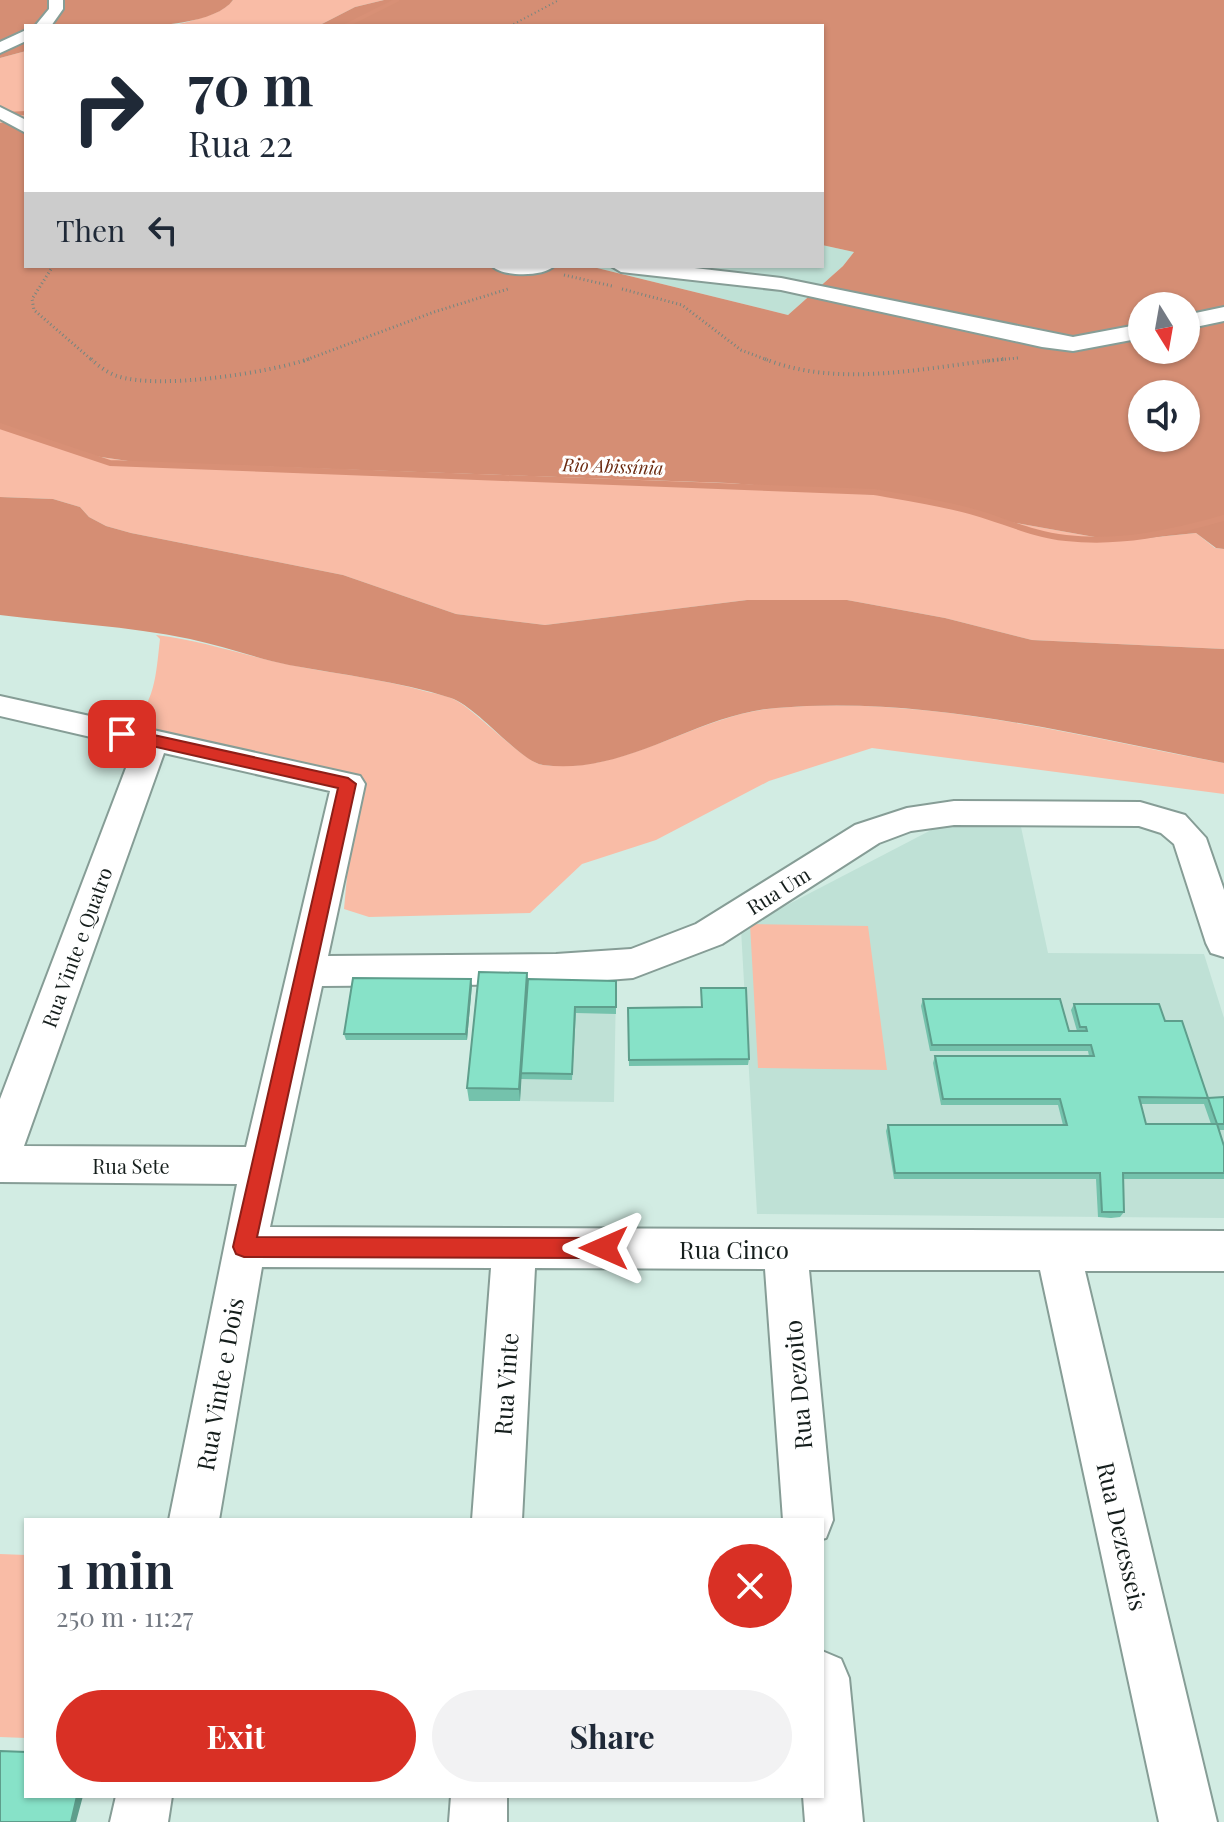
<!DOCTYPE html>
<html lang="en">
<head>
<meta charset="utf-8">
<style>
	:root { --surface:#fff; --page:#f2f2f3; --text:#1f2937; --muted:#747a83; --accent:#d93025 }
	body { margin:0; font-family:"Playfair Display",serif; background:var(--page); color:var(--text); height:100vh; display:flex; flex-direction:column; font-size:30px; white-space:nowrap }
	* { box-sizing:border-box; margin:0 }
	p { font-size:26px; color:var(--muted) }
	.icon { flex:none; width:44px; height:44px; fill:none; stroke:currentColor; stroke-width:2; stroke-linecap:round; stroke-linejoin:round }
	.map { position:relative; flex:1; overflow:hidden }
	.drawer { position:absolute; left:24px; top:1518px; width:800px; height:280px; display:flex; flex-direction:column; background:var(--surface); border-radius:0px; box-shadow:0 2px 6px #0004 }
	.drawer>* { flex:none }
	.top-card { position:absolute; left:24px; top:24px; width:800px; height:244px; border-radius:0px; box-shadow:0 2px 6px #0004; background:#fff; color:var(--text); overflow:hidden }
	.needle { width:52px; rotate:169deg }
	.tools { position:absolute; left:1128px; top:292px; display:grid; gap:16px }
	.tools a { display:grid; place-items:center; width:72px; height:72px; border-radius:50%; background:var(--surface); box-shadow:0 2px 6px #0004; font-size:40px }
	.pin { position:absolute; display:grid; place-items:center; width:68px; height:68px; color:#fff; margin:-34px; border-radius:16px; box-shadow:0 4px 12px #0006 }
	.me { position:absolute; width:88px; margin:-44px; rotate:270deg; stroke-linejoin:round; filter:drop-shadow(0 0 6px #0008) }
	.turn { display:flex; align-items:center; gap:28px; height:168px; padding:0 32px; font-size:36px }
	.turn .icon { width:104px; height:104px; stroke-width:2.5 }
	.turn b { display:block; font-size:56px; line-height:68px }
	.then { display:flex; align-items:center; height:76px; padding:0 32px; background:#0003; gap:16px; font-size:30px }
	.round { display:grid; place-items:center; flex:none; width:84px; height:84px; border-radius:42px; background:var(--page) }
	.overview { display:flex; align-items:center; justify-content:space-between; height:136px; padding:0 32px }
	h1 { font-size:48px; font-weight:700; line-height:60px }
	.cta { display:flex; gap:16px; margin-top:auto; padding:16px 32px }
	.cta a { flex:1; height:92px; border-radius:48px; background:var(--accent); color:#fff; font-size:32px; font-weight:700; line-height:92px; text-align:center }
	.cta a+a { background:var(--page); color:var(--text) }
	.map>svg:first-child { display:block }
	.built { fill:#bfe1d6 }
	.green { fill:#f9bca6 }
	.forest { fill:#d58e74; fill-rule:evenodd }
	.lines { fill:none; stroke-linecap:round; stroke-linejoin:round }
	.stream-far1 { stroke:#d89076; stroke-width:4 }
	.stream { stroke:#d89076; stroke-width:6 }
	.minor-casing { stroke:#869d96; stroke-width:4 }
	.path-far2 { stroke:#748680; stroke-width:2; stroke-dasharray:1 3; stroke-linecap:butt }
	.path-far1 { stroke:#748680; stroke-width:3; stroke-dasharray:1 3; stroke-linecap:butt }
	.path { stroke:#748680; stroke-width:4; stroke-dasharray:1 4; stroke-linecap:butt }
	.minor { fill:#fff; fill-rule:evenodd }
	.wall { fill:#74c2ac; fill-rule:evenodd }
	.shaded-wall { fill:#5e9e8c }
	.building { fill:#87e2c8; stroke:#5e9e8c; stroke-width:2; fill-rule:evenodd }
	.route { fill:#d93025; stroke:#8d1f18; stroke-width:2 }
	.labels { text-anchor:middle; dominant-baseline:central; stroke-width:6; stroke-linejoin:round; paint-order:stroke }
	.far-water-label { font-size:18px; font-style:italic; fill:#6b2a10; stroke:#fff }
	.street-label { font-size:20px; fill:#151e1c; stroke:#fff }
	.near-street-label { font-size:24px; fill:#151e1c; stroke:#fff }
</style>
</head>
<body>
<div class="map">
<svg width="1224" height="1822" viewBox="0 0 1224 1822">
	<rect width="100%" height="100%" fill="#d2ece3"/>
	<path class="built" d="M822,245L854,252L843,266L788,315L589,266H822Z
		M937,827H1021L1048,953L1204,954L1224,1018V1218L757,1214L741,929Z
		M528,986L616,987L614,1102L520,1101Z"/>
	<path class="green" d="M233,0H384L355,7L318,26H173C191,20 221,16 233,0Z
		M26,51V117L0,123V58Z
		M0,428L87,455L135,462L728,483L916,498L999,520L1117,541L1196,533L1215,548L1224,549V649L1032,640L945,618L847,600H747L545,625L456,614L343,575L131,533L106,526L89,517L80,507L53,499L0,497Z
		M156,635C201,640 242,655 286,664C333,674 381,678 428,692C437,694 449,696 457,701C477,712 525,763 543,765C629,774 694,715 776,708C927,695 1076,736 1224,763V794L872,748L769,781L656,840L582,864L530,913L369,917L344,909L353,811L360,779L327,768L125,728C156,708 156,672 160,639Z
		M750,924L868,926L887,1070L758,1068Z
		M0,1554L26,1555V1738L0,1737Z"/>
	<path class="forest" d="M0,0H233C207,37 70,26 26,26V51L0,58Z
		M384,0H1224V549L1216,548L1196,533L1117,541L999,520L916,498L728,483L135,462L87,455L0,428V123L22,118L26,117V266H589L788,315L843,266L854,252L822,245V26H318L355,7ZM1142,306H1186V350H1142ZM1142,394H1186V438H1142Z
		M0,497L53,499L80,507L89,517L106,526L131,533L343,575L456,614L545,625L747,600H847L945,618L1032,640L1224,649V763C1076,735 927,695 776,708C695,714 627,776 543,765C520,762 479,708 451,698C398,681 343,675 289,665C255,658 223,646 190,639C128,626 63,623 0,615Z"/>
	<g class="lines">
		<path class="stream-far1" d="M345,26L397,0
			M5,114L26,113"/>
		<path class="stream" d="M0,426L110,463L874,492C908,498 943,503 977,513C1007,522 1035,535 1066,538C1120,544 1172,533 1224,518"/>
		<g class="minor-casing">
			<path id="minor" d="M49,0H63V9L51,26H35L49,9Z
				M26,30V41L0,53V42Z
				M0,107L26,120V133L0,119Z
				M492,266H554C544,277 502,277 492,266Z
				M611,266H677L781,278L1073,337L1142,324V338L1073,351L1042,347L781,290L621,272Z
				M1224,307V321L1186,329V315Z
				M0,696L360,776L365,784L328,956L556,954L631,949L696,924L855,825L907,808L954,801L1140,802L1185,815L1206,838L1224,890V957L1211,953L1206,943L1174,844L1161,833L1139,826L954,825L911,831L879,843L722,944L633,978L556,984L322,986L270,1227L1224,1231V1271H1085L1217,1822H1159L1040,1270H809L833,1520L826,1538L822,1539V1520H783L765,1269L535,1268L522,1520H472L491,1268L262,1267L219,1520H169L237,1184L0,1182V1099L134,747L0,716ZM164,753L330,791L246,1147L24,1146Z
				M822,1651L841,1659L849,1678L863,1822H805L803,1796H822Z
				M116,1796H172L168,1822H110Z
				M451,1796H507V1822H449Z"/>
		</g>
		<path class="path-far2" d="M510,26L559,0"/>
		<path class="path-far1" d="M53,266L32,299L34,310L93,361
			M564,275L612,286
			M622,289L682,305L741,350L770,361
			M303,361L434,312L508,289
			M985,361L1018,358"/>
		<path class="path" d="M91,359C98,366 108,373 117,376C158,390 267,373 309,359
			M765,359C839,389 927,367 1004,359"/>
		<use href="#minor" class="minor"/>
	</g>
	<path class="wall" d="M527,973L528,979L616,981V1014L576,1013L572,1080L521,1079L520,1101H469L467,1088Z
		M472,985L467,1040H346L344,1034Z
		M701,988L749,1059L748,1065L629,1066L628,1008L702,1007Z
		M923,999L1069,1031H1077L1071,1010L1074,1004L1165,1021L1208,1098L1224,1097V1130H1219L1224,1146V1179H1124V1212L1120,1217L1111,1218L1098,1217L1096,1179H894L886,1131L888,1125H1063L1058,1105H941L933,1063L935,1056H1089L1088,1051H930L921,1006ZM1140,1104H1204L1211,1124H1146Z"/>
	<path class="shaded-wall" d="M527,973L528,986L520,1101L519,1089Z
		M471,979L472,985L467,1040L466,1034Z
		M77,1796H83L76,1822H71Z"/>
	<path class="building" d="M479,972L527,973L519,1089L467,1088Z
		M353,978L471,979L466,1034H344Z
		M528,979L616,981V1007H575L572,1074L521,1073Z
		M701,988H746L749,1059L629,1060L628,1008L702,1007Z
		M923,999H1060L1069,1031H1087L1086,1027H1080L1074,1004H1159L1165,1021H1182L1208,1098L1224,1097V1124H1217L1224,1146V1173H1123L1124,1212H1102L1100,1173H895L888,1125H1067L1060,1099H943L935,1056H1094L1091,1045H932ZM1139,1097L1208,1098L1217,1124H1146Z
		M0,1751L26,1752V1796H77L71,1822H0Z"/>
	<path class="route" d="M122,728L348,778L356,784L257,1237L604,1238L612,1241L615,1248L612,1255L604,1258L244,1257L236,1254L233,1247L338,788L116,738L114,734Z"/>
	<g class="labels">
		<g class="far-water-label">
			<text transform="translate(613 466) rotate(2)">Rio Abissínia</text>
		</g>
		<g class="street-label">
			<text transform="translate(778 890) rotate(-32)">Rua Um</text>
			<text transform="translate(76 947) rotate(-70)">Rua Vinte e Quatro</text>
			<text x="131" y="1165">Rua Sete</text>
		</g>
		<g class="near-street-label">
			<text x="734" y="1249">Rua Cinco</text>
			<text transform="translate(219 1384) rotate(-80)">Rua Vinte e Dois</text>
			<text transform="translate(505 1384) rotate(-86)">Rua Vinte</text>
			<text transform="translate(797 1385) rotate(-95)">Rua Dezoito</text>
			<text transform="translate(1123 1536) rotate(77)">Rua Dezesseis</text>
		</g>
	</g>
</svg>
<div class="tools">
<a><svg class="needle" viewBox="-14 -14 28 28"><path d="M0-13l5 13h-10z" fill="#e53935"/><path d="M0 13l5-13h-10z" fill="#747a83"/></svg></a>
<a><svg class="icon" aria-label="sound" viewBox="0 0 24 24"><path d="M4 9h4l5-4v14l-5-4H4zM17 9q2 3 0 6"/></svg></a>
</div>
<div class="pin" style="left:122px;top:734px;background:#d93025"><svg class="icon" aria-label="arrive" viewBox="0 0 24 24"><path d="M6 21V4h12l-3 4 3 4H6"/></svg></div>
<svg class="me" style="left:604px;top:1248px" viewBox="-20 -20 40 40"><path d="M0-17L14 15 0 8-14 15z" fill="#d93025" stroke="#fff" stroke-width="4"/></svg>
<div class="top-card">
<div class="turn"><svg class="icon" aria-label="right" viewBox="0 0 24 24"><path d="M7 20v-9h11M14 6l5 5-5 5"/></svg><div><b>70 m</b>Rua 22</div></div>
<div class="then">Then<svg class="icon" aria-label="left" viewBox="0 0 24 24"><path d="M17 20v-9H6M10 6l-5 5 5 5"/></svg></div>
</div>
<section class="drawer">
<div class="overview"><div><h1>1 min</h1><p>250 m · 11:27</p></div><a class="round" style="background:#d93025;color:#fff"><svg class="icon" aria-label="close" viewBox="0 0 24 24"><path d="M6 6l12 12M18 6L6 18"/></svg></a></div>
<div class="cta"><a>Exit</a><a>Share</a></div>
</section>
</div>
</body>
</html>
